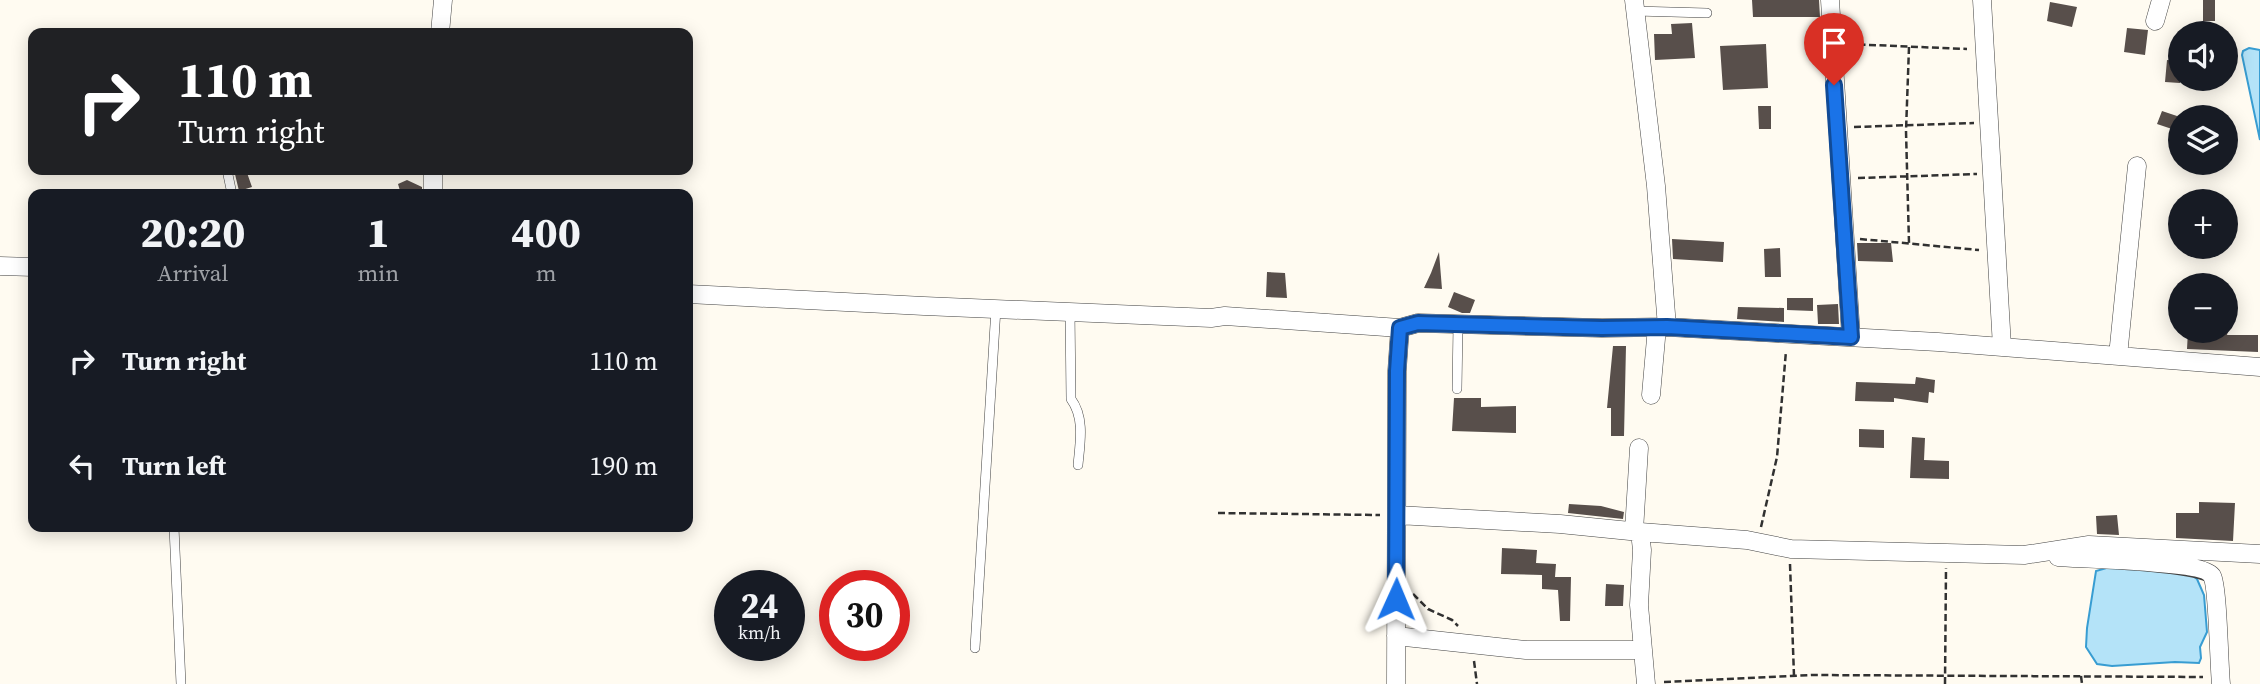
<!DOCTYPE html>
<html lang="en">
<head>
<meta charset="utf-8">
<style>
	:root { --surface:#171b24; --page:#20242c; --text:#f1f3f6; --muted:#9ea1a6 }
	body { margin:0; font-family:"Source Serif 4",serif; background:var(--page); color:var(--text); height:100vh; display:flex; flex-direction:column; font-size:26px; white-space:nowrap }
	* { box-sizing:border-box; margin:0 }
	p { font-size:23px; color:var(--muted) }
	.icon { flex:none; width:38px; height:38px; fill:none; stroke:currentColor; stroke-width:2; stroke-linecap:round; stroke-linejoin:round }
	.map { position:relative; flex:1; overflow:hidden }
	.details { position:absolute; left:28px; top:189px; width:665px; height:343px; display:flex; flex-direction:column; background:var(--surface); border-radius:14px; box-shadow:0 4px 18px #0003 }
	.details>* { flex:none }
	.hud { position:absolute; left:28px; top:28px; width:665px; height:147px; border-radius:14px; box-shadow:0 4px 18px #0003; background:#202124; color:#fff; overflow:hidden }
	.controls { position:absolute; left:2168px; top:21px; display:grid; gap:14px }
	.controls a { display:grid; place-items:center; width:70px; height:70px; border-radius:50%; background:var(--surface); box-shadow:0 4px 18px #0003; font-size:35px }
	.speed { position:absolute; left:714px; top:570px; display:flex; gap:14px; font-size:35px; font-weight:700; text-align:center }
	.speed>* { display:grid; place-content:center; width:91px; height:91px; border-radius:50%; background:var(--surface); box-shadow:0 4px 18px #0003; line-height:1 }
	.speed small { font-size:18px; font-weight:400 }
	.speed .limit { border:10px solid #d22; background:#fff; color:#111 }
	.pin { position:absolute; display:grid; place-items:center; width:60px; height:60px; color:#fff; margin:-72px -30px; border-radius:50% 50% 50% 0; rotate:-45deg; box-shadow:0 0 7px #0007 }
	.pin .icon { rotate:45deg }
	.me { position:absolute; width:77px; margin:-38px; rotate:1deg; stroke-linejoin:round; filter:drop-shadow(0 0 5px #0008) }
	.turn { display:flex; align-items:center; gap:24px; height:147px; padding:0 35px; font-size:32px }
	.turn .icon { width:91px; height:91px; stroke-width:2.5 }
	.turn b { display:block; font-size:49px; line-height:60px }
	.eta { display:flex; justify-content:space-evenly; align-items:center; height:119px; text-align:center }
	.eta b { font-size:42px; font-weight:800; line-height:49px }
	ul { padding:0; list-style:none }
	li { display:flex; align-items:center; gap:21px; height:105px; padding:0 35px }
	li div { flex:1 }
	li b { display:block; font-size:26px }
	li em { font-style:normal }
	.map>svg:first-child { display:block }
	.water { fill:#b4e3f8; stroke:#389dd2; stroke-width:2 }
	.building { fill:#584f4b }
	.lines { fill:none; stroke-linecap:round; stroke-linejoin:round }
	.lane-casing { stroke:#424242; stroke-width:10 }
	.street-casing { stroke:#424242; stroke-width:19 }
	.path { stroke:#313131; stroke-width:2.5; stroke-dasharray:7 3.5; stroke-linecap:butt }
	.lane { stroke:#fff; stroke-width:9 }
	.street { stroke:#fff; stroke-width:18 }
	.route-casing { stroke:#114b97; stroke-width:18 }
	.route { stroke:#1a73e8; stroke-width:12 }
</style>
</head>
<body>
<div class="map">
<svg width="2260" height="684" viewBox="0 0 2260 684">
	<rect width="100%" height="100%" fill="#fffbf1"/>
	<path class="water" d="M2249,48L2260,50V140L2242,55L2243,51Z
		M2110,567L2187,572L2197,579L2204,595L2207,632L2200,647L2201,658L2199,663L2175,662L2112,666L2097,664L2086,647L2087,628L2096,571Z"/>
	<path class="building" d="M1752,0H1819L1820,17H1753Z
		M2203,0H2215V21H2203Z
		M2050,2L2077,7L2072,27L2047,21Z
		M1692,23L1695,58L1655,60L1654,34H1672L1671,24Z
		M2127,28L2148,30L2145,55L2124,52Z
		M1766,44L1768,88L1723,90L1720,46Z
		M2167,60L2180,61V83L2165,82Z
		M1758,106H1771V129H1759Z
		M2162,111L2180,117L2175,130L2157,124Z
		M234,170H246L252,187L239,191Z
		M407,180L422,187V194H401L398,184Z
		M1672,239L1724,242L1723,262L1673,259Z
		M1857,243H1891L1893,262L1858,261Z
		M1780,248L1781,277H1765L1764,249Z
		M1439,252L1442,289L1424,288L1431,273Z
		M1267,272L1285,273L1287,298L1266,297Z
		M1454,292L1475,300L1470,313H1462L1448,307Z
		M1787,298H1813V311L1787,310Z
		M1838,304L1839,324H1818L1817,305Z
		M1738,307L1784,308V322L1737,319Z
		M2188,331H2228L2227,335H2258V352L2187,349Z
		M1613,346H1626L1624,436H1611V408H1607Z
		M1916,377L1935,380L1934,393L1929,392L1928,403L1894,398V402L1855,401L1856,382L1915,384Z
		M1454,398H1481V407L1516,406V433L1452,431Z
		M1859,429L1884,430V448L1859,447Z
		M1912,437L1925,438L1924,460L1949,461V479L1910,478Z
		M2199,502L2235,503L2233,541L2176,538V513H2199Z
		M1569,504L1601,506L1624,512L1623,519L1568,513Z
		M2117,515L2119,535L2097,534L2096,516Z
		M1502,548L1537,550L1536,563L1556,564L1555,577H1571L1570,621H1560L1558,590L1542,589V575L1501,574Z
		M1606,584L1624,585L1623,606H1605Z"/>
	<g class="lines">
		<g class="lane-casing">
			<path id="lane" d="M1635,11L1707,13
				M227,170L232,194
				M1070,311L1071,399C1085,418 1080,443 1078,465
				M1457,389L1458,325
				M174,527L181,684
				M975,648L996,308"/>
		</g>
		<g class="street-casing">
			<path id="street" d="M1634,0L1656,186L1667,327
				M1830,0L1851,337
				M1982,0L2002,347
				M2155,21L2161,0
				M440,33L443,0
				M433,194V170
				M0,266L33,267
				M688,294L924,306L1211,318L1225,316L1400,328L1418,323L1602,328L1667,327L1938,342L2260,367
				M2118,356L2137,166
				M1651,395L1657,327
				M1397,515L1560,524L1640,532L1642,550L1639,605L1646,684
				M1634,531L1639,448
				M1640,532L1747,540L1791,549L2024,555L2089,545L2260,554
				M2058,557C2081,559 2204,561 2212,576C2218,586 2219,666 2221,684
				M1396,636L1526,650H1643
				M1396,684L1397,371L1400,328"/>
		</g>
		<path class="path" d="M1848,44L1967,49
			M1909,47L1906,131L1909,243
			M1854,127L1974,123
			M1858,178L1977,174
			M1860,239L1979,250
			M1218,513L1380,515
			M1761,527L1777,457L1786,351
			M1790,564L1794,676
			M1413,594L1428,609L1452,620L1458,626
			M1474,661L1477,684
			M2081,676L2082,684
			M1664,682L1812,675L2203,677
			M1945,684L1946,568"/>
		<use href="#lane" class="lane"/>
		<use href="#street" class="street"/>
	</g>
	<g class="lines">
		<g class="route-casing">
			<path id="route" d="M1396,599L1397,371L1400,328L1418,323L1602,328L1667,327L1851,337L1834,85"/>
		</g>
		<use href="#route" class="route"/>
	</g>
</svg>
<div class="controls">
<a><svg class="icon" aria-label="sound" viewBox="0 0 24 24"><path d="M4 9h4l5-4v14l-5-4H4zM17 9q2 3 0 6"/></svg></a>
<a><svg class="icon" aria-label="layers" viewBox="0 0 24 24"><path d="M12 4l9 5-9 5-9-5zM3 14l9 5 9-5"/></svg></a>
<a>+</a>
<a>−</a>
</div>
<div class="speed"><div>24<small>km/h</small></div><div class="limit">30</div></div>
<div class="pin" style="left:1834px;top:85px;background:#d93025"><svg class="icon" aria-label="arrive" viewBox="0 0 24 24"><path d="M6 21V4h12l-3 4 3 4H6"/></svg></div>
<svg class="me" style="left:1396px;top:599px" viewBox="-20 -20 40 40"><path d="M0-17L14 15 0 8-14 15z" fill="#1a73e8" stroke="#fff" stroke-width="4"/></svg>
<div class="hud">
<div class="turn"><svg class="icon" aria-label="right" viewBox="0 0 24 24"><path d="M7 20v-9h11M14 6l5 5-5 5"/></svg><div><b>110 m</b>Turn right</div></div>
</div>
<section class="details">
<div class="eta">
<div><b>20:20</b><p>Arrival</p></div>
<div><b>1</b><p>min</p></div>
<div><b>400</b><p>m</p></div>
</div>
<ul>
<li><svg class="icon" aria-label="right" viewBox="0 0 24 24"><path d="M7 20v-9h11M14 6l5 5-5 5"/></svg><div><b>Turn right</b></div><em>110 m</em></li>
<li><svg class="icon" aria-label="left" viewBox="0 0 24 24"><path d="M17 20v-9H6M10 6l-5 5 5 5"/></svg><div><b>Turn left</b></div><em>190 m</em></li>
</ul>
</section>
</div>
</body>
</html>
